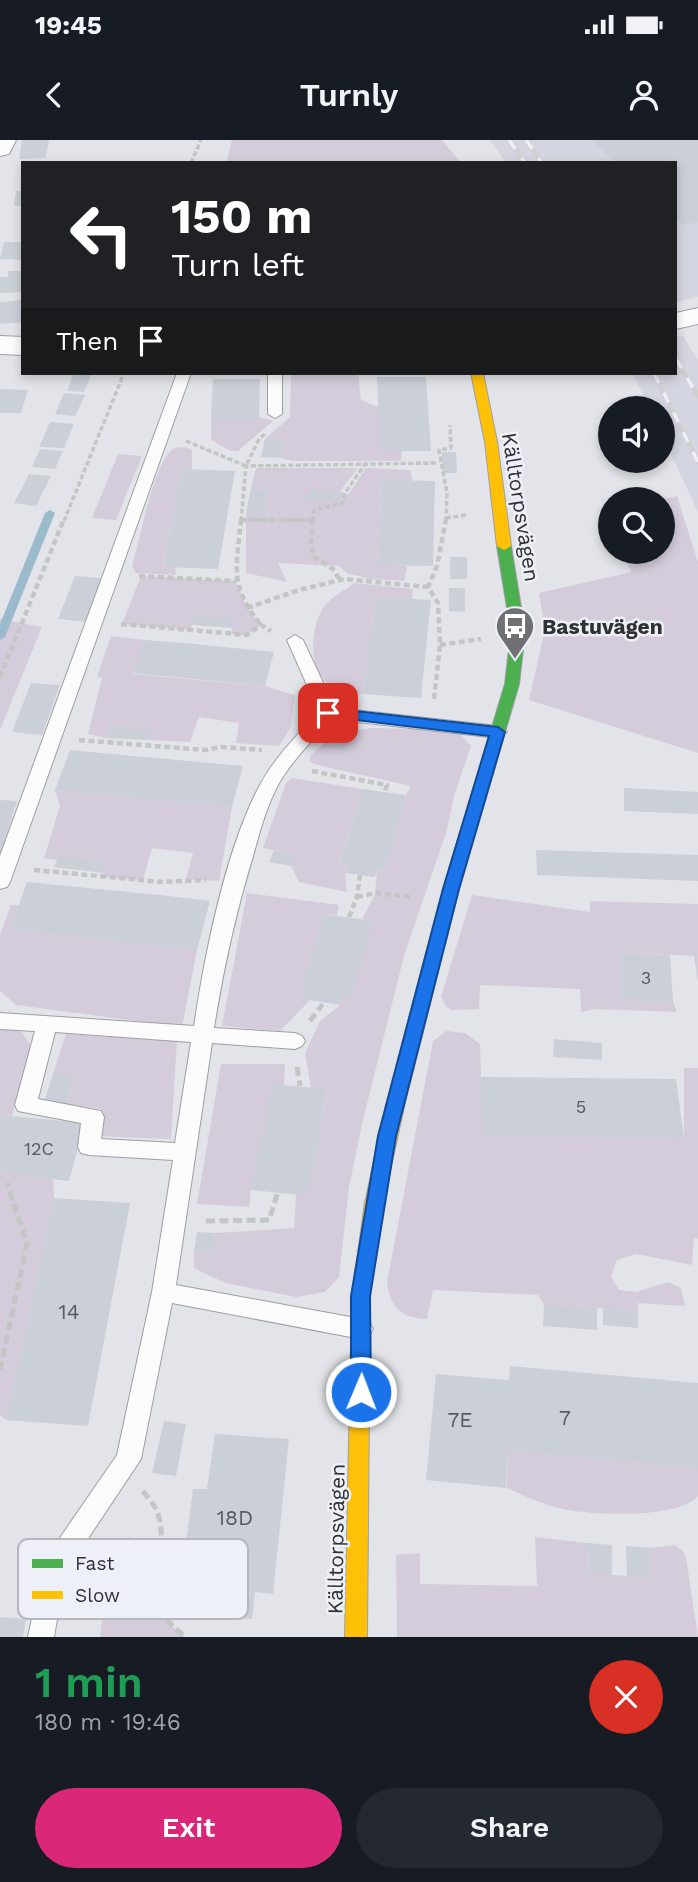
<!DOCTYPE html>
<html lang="en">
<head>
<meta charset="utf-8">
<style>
	:root { --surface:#171b24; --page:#242831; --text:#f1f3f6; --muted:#9ea1a6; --accent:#db2777 }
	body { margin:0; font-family:"Work Sans",sans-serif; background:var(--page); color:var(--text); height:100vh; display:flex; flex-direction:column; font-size:26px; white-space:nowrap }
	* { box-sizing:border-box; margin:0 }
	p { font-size:23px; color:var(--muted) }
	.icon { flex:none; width:38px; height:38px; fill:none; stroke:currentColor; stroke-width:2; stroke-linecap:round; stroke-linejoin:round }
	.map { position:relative; height:1497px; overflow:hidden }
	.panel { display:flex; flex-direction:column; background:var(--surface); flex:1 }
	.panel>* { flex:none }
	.hud { position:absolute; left:21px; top:21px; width:656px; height:214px; border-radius:0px; box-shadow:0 4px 10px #0003; background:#202124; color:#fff; overflow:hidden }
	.fabs { position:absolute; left:598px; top:256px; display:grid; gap:14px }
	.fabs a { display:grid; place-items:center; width:77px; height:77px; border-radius:50%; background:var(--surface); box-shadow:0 4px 10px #0003; font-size:35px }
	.pin { position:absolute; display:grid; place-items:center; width:60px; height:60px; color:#fff; margin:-30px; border-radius:14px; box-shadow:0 4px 10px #0006 }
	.me { position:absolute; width:77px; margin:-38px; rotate:1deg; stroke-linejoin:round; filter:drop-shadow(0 0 5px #0008) }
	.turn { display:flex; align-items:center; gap:24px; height:147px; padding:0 35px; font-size:32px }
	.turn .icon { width:91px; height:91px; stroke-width:2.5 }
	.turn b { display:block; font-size:49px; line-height:60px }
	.then { display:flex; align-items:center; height:66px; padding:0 35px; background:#0003; gap:14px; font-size:26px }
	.round { display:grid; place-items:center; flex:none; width:74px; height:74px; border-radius:37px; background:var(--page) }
	.headline { display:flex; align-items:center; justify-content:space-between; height:119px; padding:0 35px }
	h1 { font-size:42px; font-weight:600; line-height:52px; color:#1e9e55 }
	.button { display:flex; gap:14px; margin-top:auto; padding:14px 35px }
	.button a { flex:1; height:80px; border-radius:42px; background:var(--accent); color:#fff; font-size:28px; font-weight:600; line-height:80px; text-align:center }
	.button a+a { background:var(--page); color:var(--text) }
	.status { display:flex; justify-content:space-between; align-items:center; height:49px; padding:0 35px; background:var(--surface); direction:ltr }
	.status svg { height:19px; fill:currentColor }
	header { display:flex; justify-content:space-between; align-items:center; height:91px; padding:0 35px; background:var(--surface); font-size:32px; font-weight:600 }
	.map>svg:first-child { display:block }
	.built { fill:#d3d5e0 }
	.green { fill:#d5ccdb }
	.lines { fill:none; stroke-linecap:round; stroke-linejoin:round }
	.stream { fill:#9bbbcc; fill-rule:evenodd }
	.building { fill:#cacfd8 }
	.lane-casing { stroke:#9e9fa2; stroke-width:2 }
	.street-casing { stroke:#9e9fa2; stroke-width:2 }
	.fast-casing { stroke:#9e9fa2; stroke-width:2 }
	.slow-casing { stroke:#9e9fa2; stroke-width:2 }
	.path-far2 { stroke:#c4c5c5; stroke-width:3.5; stroke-dasharray:5 2.5; stroke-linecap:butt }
	.path-far1 { stroke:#c4c5c5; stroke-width:4.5; stroke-dasharray:6 3.5; stroke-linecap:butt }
	.path { stroke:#c4c5c5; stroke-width:5; stroke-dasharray:9 4.5; stroke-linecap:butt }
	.lane { fill:#fbfbfc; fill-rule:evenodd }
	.street { fill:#fbfbfc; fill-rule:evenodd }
	.fast { fill:#4caf50; fill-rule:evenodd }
	.slow { fill:#ffc107; fill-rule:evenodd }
	.rail-casing { stroke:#cfd0d1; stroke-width:5 }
	.rail { stroke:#eef0f8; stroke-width:3.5; stroke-dasharray:11; stroke-linecap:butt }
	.route { fill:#1a73e8; stroke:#114b97; stroke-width:2 }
	.labels { text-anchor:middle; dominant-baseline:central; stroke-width:5; stroke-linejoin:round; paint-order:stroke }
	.number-label { font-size:18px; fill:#585a5f }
	.street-label { font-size:21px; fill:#303134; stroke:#eef0f8 }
	.poi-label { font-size:21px; font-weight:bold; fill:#303134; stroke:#eef0f8; text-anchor:start }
	.near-number-label { font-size:21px; fill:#585a5f }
	.key { fill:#eef0f8; stroke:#b5b7bd; stroke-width:2 }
	.key-label { font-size:19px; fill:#303134 }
</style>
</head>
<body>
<div class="status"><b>19:45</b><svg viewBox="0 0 49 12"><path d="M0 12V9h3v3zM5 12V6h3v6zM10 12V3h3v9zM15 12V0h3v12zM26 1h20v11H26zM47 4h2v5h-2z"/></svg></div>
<header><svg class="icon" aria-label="back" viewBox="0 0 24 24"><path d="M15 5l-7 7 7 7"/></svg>Turnly<svg class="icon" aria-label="person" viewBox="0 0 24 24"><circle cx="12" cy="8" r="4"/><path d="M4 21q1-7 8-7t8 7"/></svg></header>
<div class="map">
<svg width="698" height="1497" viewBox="0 0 698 1497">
	<rect width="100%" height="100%" fill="#e3e4e9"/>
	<path class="built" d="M490,0H698V157L676,162V23H506Z
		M683,196L698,220V372L663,297V268H650L632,233H676V197Z"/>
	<path class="green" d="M232,0H442L461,23H226Z
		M291,233H358L361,260L378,267L402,311L401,321H292L281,318L284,300L265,299L290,277Z
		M259,277L273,281L238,311H231L211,300V280H259Z
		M186,307L192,310V329H182L163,426L175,427L176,435L136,433L132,426C139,405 154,317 175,308C178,307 182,308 186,307Z
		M118,314L142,316L116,380L92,378Z
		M256,328H358L340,351L348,355L366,328L410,330L413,341L381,340L377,424L407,426L404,441L370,439L347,433L339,426L278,423L287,442L246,433V373H263L268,349L251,348Z
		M677,356L698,422V613L529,560L545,489L539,453L631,432L622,411H663V359Z
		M141,436L236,441L247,468L261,485L247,495L231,494L234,478L192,485L189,490L122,484Z
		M354,443L413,449L412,459L376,457L362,554C353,551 338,550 330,545C306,530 310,481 327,463C334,455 346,450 354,443Z
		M0,479L42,487L0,590Z
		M111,496L144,500L133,534L265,546L295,555L291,587L279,606L236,603L239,583L199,577L190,602L148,600L150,589L109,586L106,598L88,594L102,538L97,536Z
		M373,588L449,590L461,595L471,606L455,653L446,693L404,816L362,984L349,1047L339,1137L325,1152L296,1157L225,1143L194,1128V1112L213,1113L216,1093L294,1088L296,1054L309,1055L327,950L311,948L305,913L320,881L340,865L372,781L362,779L375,754L377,729L385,730L406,655L411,646L317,625L310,622V617C328,596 345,591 373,588Z
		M292,638L362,649L340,723L347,725L345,733L347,752L299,742L291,726L296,714L263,708L286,643Z
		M55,650L232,667L219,741L186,739L193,713L152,708L143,740L102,737L107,720L59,715L57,720L44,718L60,666Z
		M247,753L339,765L337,775L324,774L301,850L306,851L303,859L310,860L280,891L222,886Z
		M472,755L590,772V761L698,764V842L694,816L621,812L622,859L673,862L677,872L596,869L581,872L580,849L480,845L479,869L452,870L446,867L441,857Z
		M11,765H19L10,790L197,810L182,887L16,865L0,851V795Z
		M0,881L15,882L31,906L12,976L0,975Z
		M446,891L465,893L480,904L483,994L684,997V928H698V1099L694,1097L692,1125L636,1114L617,1120L611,1137L619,1150L636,1152L668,1142L681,1148L685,1166L638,1163V1171L544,1164L538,1155L433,1150L427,1179C400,1178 390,1167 387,1142L433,901Z
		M66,894L177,901L171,999L96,996L102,969L67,964L75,937L53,934Z
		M221,924H285L284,945L251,1050L249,1067L197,1064Z
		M0,1033L53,1039L54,1058L6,1280L0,1275Z
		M508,1311L698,1328V1356C677,1379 598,1375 567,1370C547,1366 526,1357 507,1348Z
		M535,1397L587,1403L588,1433L651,1438L650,1408L675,1405L683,1411L686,1418L698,1497H397L396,1415L420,1413V1444L537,1446Z
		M109,1418L157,1427C154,1458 158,1478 185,1497H100Z"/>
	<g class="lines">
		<path class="stream" d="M50,370L55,373L5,497L0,500V484L45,373Z"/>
	</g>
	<path class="building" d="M22,0H49L46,18L19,19Z
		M592,0H698V82L683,85L676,78V23H616Z
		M16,51H23V66H14Z
		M4,102H23V120L0,119Z
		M8,131H23V152L0,153V137H8Z
		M23,160V182L0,184V162Z
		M74,233H92L84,252L67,251Z
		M377,237H426L431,311H380Z
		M213,239H260L259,280H211Z
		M0,249L28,250L21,273H0Z
		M64,253L85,255L75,276L55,274Z
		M50,282L74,284L64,308L39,307Z
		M265,299L284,300L281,318L261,317Z
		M40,309L63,311L55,329L32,327Z
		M442,312H456L457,333H443Z
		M182,329L235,331L218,429L163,427Z
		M29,334L51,336L36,366L14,363Z
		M381,340L435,341L433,426L377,425Z
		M251,348L268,349L263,374L246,373Z
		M308,350L340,351L339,361L307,360Z
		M450,417H467V439H450Z
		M75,436L101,438L86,482L58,479Z
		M449,448H465V472L449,471Z
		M376,457L431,460L421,558L362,554Z
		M195,475L235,478L232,488L192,485Z
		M144,500L186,503L274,512L265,546L132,533Z
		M31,543L60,545L42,595L12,592Z
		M109,586L151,589L148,600L106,598Z
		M70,610L112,614L243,626L232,667L55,650Z
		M624,648L698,652V674L624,671Z
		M362,649L406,655L385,730L377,729L375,737L345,733L347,725L340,724Z
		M0,660L17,661L1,712H0Z
		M274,710L296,714L291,726L269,722Z
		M536,710L698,715V741L537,735Z
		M59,715L107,720L103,733L54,727Z
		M27,742L169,756L210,761L197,810L10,790Z
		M324,774L373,781L351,858L343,857L340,865L303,859L306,851L301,850Z
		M621,812L670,815L673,862L622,860Z
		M554,899L602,903V920L553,917Z
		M53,934L75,936L67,964L44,962Z
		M480,937L676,939L684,998L483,996Z
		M272,944L327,949L309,1056L251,1050Z
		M0,975L85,983L69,1041L0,1033Z
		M54,1058L130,1063L88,1286L6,1280Z
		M197,1092L216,1093L213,1113L194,1112Z
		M544,1164L597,1168V1190L543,1186Z
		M603,1168L638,1171V1188L603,1185Z
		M510,1226L698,1243V1328L508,1311L506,1348L426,1340L436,1234L509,1240Z
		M164,1281L186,1284L176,1336L152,1333Z
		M215,1294L289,1299L273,1454L255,1452L252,1479L206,1476L209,1449L194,1448L200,1405L186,1404L193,1349H207Z
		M127,1397L157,1402L152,1425L121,1421Z
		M587,1403L612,1405V1435L588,1433Z
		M626,1406L650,1408L651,1438L627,1436Z
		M0,1477L26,1479L23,1497H0Z"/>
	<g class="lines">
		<g class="lane-casing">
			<path id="lane" d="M177,233H191L10,742L7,747L0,749V716Z
				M268,233H282V274L275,278L268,274Z
				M295,495L303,500L335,568L498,586L507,592L498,598L332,579C313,600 292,620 278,645C266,668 260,691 253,716C236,772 223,830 214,888L295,893L302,896L305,901L302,906L295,909L212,903L176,1145L361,1179L369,1182L373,1189L369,1196L361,1199L172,1163L141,1319L65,1433L54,1497H28L44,1421L117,1315L152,1152L173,1020L89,1015L81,1013L78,1007L81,983L18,971L15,965L35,891L0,889V873L194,886C205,814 226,707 261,643C276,616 298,594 319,572L287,500ZM55,892L191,902L175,1003L101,999L104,977L101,971L38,959Z"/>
		</g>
		<g class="street-casing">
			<path id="street" d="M0,0H16L9,14L0,16Z
				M698,168V184L676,189V173Z
				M0,196L23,197V215L0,214Z"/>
		</g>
		<g class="fast-casing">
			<path id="fast" d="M504,402L511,406L525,492L519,544L459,749L405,962L402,967H390L387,962L443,749L505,544L511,492L497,406Z"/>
		</g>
		<g class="slow-casing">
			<path id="slow" d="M471,233H483L497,302L511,406L504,410L497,406L485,302Z
				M396,955L402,957L405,962L383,1063L370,1156L367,1497H345L352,1156L365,1063L387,962L390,957Z"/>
		</g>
		<path class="path-far2" d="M191,23L201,0
			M186,301L246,326L259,299L266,293
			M446,378L466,375
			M241,380H313
			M64,381L124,233
			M241,381L246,326L438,323
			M313,381L314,370L342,363L345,353L365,324
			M446,381L447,353L439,310L451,308L450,285"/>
		<path class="path-far1" d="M241,379C237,427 228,445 261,485
			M313,379L311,406L314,417L333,429L340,440
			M241,380H313
			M139,436L236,441
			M247,468L299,450L344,439L428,447
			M121,484L247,495L261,485L271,491
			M440,505L481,499
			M0,537L64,379
			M434,559L440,505L438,463L428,447L437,426L446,379
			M79,600L206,610L221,607L262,610
			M312,631L387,645L385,652
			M34,730L162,742L206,740
			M357,757L375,753L412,757
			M349,777L357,757L360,735
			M319,869L324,862"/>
		<path class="path" d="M310,881L320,868
			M297,927L300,946
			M206,1081L269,1080L278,1052
			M0,1230L27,1104L7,1043
			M143,1351C147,1357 153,1363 156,1369C172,1404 144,1443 166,1477C170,1485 179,1491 185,1497"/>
		<use href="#lane" class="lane"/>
		<use href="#street" class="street"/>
		<use href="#fast" class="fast"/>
		<use href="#slow" class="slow"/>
		<g class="rail-casing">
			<path id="rail" d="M509,0L525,23
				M526,0L542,23
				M676,219L698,256
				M654,233L698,322"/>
		</g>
		<use href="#rail" class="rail"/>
	</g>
	<path class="route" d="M328,568L498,587L505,592L459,749L396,996L370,1156L371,1252L368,1258L361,1260L354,1258L351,1252V1156L378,996L443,749L489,596L323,576L320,573Z"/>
	<defs>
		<g id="bus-pin" transform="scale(2.0125)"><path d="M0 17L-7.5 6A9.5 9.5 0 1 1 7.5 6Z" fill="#6f7073" stroke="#eef0f8"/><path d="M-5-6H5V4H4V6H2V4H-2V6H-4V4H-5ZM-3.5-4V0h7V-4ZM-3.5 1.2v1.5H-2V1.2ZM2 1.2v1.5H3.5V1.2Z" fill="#fff"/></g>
	</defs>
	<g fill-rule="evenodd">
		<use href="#bus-pin" x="515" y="486"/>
	</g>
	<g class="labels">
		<g class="number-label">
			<text x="646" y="837">3</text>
			<text x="581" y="966">5</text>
			<text x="39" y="1008">12C</text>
		</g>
		<g class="street-label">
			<text transform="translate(521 367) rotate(81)">Källtorpsvägen</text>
			<text transform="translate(336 1399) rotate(-89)">Källtorpsvägen</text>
		</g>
		<g class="poi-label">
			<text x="542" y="486">Bastuvägen</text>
		</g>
		<g class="near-number-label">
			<text x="69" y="1171">14</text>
			<text x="565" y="1277">7</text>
			<text x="460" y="1279">7E</text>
			<text x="235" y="1377">18D</text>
		</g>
	</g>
	<rect x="18" y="1399" width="230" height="80" rx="10" class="key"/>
	<rect x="32" y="1419" width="31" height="9" fill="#4caf50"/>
	<rect x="32" y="1451" width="31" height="8" fill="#ffc107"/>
	<g class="key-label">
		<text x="75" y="1430">Fast</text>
		<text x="75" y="1462">Slow</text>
	</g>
</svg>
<div class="fabs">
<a><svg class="icon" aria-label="sound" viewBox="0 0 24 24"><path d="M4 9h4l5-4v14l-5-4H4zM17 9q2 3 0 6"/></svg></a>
<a><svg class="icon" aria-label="search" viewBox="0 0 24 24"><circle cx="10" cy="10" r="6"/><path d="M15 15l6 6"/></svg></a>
</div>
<div class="pin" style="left:328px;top:573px;background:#d93025"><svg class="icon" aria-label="arrive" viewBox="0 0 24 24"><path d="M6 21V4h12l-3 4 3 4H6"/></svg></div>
<svg class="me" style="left:361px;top:1252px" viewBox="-20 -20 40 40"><circle r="17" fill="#1a73e8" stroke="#fff" stroke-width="3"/><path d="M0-11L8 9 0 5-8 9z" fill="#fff"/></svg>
<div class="hud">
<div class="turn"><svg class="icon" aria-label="left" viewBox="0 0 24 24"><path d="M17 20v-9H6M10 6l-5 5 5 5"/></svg><div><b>150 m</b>Turn left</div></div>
<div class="then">Then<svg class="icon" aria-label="arrive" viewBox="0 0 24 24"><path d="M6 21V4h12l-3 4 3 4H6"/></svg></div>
</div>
</div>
<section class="panel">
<div class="headline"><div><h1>1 min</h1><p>180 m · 19:46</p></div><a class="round" style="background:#d93025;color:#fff"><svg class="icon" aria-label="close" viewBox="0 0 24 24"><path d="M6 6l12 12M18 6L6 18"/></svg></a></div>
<div class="button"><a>Exit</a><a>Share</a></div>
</section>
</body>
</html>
